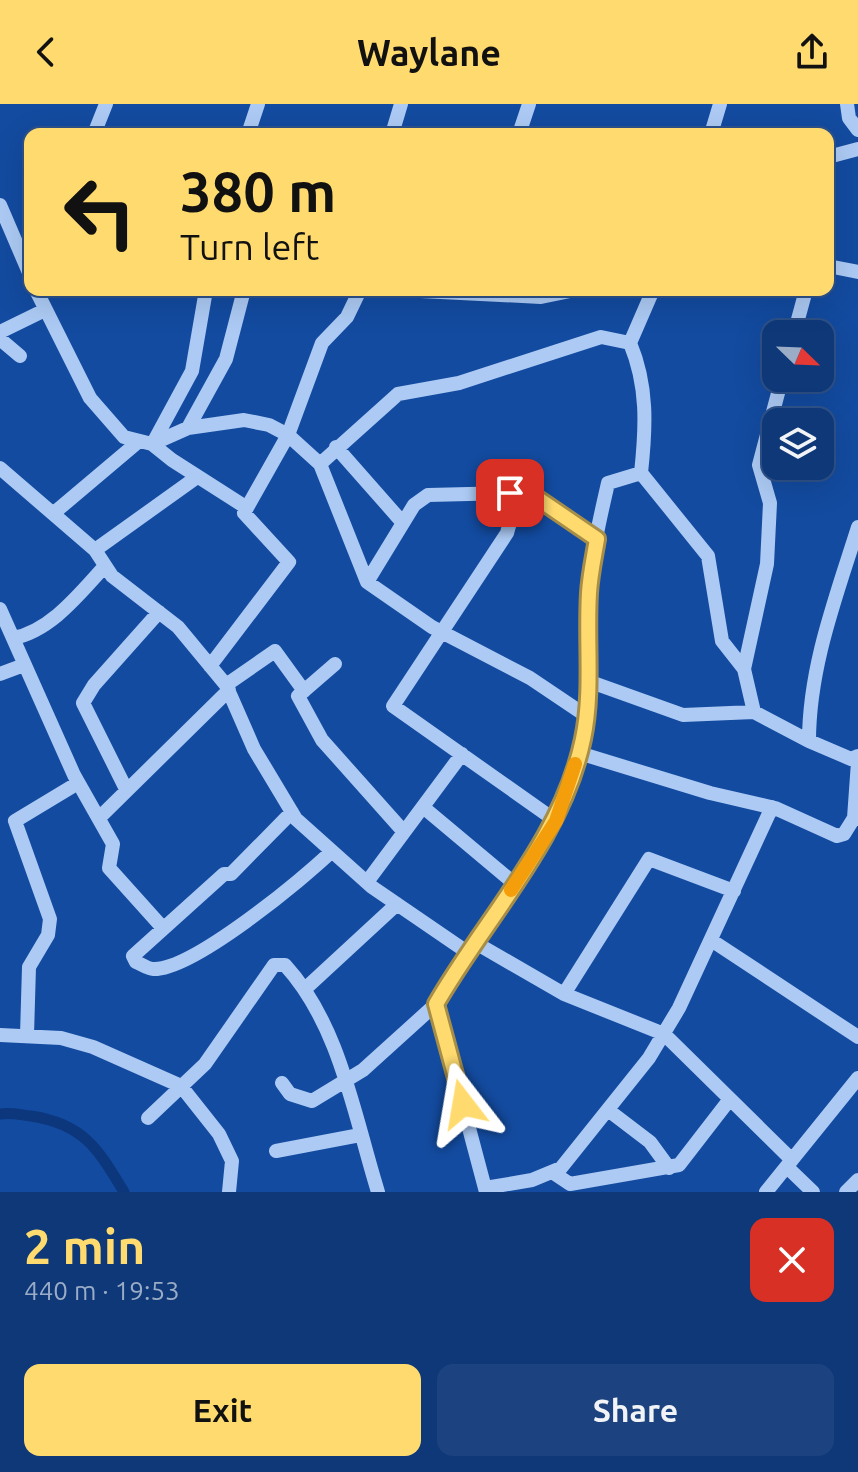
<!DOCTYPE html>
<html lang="en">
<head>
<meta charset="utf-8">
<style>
	:root { --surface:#0e3878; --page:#1c4380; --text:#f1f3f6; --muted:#9bacc6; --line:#2e528a; --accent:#ffdb6f }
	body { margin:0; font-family:Ubuntu,sans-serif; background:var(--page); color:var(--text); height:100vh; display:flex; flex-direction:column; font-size:30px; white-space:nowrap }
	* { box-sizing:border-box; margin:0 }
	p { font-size:26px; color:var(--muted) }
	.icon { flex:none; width:44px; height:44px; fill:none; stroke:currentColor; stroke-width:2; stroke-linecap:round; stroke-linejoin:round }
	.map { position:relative; height:1088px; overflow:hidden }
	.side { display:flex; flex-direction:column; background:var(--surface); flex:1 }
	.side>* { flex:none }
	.hud { position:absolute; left:24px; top:24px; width:810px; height:168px; border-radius:16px; box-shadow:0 8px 32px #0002,0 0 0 2px var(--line); background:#ffdb6f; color:#111; overflow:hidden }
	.needle { width:52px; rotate:113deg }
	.controls { position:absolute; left:762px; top:216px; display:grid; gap:16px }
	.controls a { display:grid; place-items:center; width:72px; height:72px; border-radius:16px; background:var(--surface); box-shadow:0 8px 32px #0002,0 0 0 2px var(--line); font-size:40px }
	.pin { position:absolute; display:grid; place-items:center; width:68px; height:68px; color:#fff; margin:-34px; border-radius:16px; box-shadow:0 4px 12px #0006 }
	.me { position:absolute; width:88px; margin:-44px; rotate:346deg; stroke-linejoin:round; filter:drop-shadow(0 0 6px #0008) }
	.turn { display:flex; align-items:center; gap:28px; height:168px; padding:0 24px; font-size:36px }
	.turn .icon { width:104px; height:104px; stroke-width:2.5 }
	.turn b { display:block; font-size:56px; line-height:68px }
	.round { display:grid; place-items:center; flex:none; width:84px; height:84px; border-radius:16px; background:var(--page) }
	.summary { display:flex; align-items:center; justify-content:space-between; height:136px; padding:0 24px }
	h1 { font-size:48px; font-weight:700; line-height:60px; color:var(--accent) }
	.primary-button { display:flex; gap:16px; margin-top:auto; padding:16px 24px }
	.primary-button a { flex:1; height:92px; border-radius:16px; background:var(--accent); color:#111; font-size:32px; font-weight:700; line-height:92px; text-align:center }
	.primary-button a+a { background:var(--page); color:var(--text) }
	header { display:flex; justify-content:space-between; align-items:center; height:104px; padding:0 24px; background:var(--accent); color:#111; font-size:36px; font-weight:700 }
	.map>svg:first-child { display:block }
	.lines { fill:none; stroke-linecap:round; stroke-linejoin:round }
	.canal { stroke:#0c377c; stroke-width:11 }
	.minor { stroke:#accaf4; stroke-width:14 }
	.route-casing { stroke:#a68e48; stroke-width:20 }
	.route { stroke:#ffdb6f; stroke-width:14 }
	.slow { stroke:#f59e0b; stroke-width:14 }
</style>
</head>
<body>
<header><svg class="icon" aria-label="back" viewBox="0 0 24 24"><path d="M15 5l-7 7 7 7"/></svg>Waylane<svg class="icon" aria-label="share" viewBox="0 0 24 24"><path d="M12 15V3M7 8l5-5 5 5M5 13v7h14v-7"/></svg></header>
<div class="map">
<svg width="858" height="1088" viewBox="0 0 858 1088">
	<rect width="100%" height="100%" fill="#134ba0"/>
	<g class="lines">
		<path class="canal" d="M0,1010C11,1008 21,1011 31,1012C84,1020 98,1045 124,1088"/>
		<path class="minor" d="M847,0L849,14L858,26
			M94,30L106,0
			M248,30L258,0
			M392,30L401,0
			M519,30L529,0
			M711,30L720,0
			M828,53L858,45
			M0,101L30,171
			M828,162L858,168
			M36,186L90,294L124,333L152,340L188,324L244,316L269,321L288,331L320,360L367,478L432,523L530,574L585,611
			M401,186L541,193L575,186
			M0,228L45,206
			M794,230L806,186
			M0,235L20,252
			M188,324L226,255L244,186
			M153,339L192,267L206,186
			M152,340L172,356L247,404
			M336,343L403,419
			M320,360L398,290L459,279L601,233L630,239
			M0,364L95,446L112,472L178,523L226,581L254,645L296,715L372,783L467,848
			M641,369L708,452L722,537L744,565L754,608
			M518,390L507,429L393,602L556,717
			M55,408L138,338
			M95,446L197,373
			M367,478L414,401L428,391L510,389L534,392L597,435
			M0,505L74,671L113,740L109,764L162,823
			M13,534C51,527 80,489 105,462
			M335,560L298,592L322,636L404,728
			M210,562L289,458L244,409L288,331L322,239L347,213L360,186
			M744,565L767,460L770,399L759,361L782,274
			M0,570L24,561
			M588,577L683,611L754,608L809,637C809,563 836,493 858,423
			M226,581L275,547L304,587
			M809,637L851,655L858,652
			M579,649L710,689L775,704L837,732L844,730L854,714
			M858,658L854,714L858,715
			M126,685L83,599L94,581L159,508
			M423,703L515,780
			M292,708L231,770H224L133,852L136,858C141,860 148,865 153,865C192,867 303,775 332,747
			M99,714L229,586
			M367,778L462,650
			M711,836L858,933
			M474,838L564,890L664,930L792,1056
			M306,884L397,800
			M564,890L649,755L734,787
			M0,931L61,934L93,943L181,982L219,1030L232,1057L229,1088
			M27,931L29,863L48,831L50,815L15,717L78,679
			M282,979L290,990L312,997L363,966L436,900
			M608,1006L650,1038L669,1064
			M148,1014L205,960L274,861H285C340,921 354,1011 378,1088
			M276,1047L360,1031
			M787,1063L813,1088
			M552,1068L570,1080L679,1061L730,995
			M485,1084L532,1076L561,1064L649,954L679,904L772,703
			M486,1088L436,900C486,813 565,735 584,634C592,586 585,536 589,488C591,452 600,414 608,379L641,369C646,323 648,282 630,239L653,186
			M766,1088L858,974
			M846,1088L858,1076"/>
	</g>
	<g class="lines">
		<g class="route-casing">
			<path id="route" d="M463,1000L436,900C486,813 562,736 583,635C593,588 586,537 589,489C590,471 594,453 597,435L534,392L510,389"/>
		</g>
		<use href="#route" class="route"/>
		<path class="slow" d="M511,786L556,717L575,660"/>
	</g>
</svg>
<div class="controls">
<a><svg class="needle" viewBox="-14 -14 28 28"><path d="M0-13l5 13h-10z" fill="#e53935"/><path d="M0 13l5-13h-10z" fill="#9bacc6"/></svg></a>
<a><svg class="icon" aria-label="layers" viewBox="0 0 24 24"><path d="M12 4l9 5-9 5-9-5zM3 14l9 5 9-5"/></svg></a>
</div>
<div class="pin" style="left:510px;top:389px;background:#d93025"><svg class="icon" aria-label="arrive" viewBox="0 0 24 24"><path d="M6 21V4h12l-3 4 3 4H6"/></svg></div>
<svg class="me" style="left:463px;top:1000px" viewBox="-20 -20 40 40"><path d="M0-17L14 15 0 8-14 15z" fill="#ffdb6f" stroke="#fff" stroke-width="4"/></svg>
<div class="hud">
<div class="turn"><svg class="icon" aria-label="left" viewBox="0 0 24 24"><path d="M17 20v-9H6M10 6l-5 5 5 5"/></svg><div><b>380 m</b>Turn left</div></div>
</div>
</div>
<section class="side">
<div class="summary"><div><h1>2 min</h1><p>440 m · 19:53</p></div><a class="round" style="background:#d93025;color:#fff"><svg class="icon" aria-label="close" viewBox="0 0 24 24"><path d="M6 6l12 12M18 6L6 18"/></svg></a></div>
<div class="primary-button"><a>Exit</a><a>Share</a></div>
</section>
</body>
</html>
